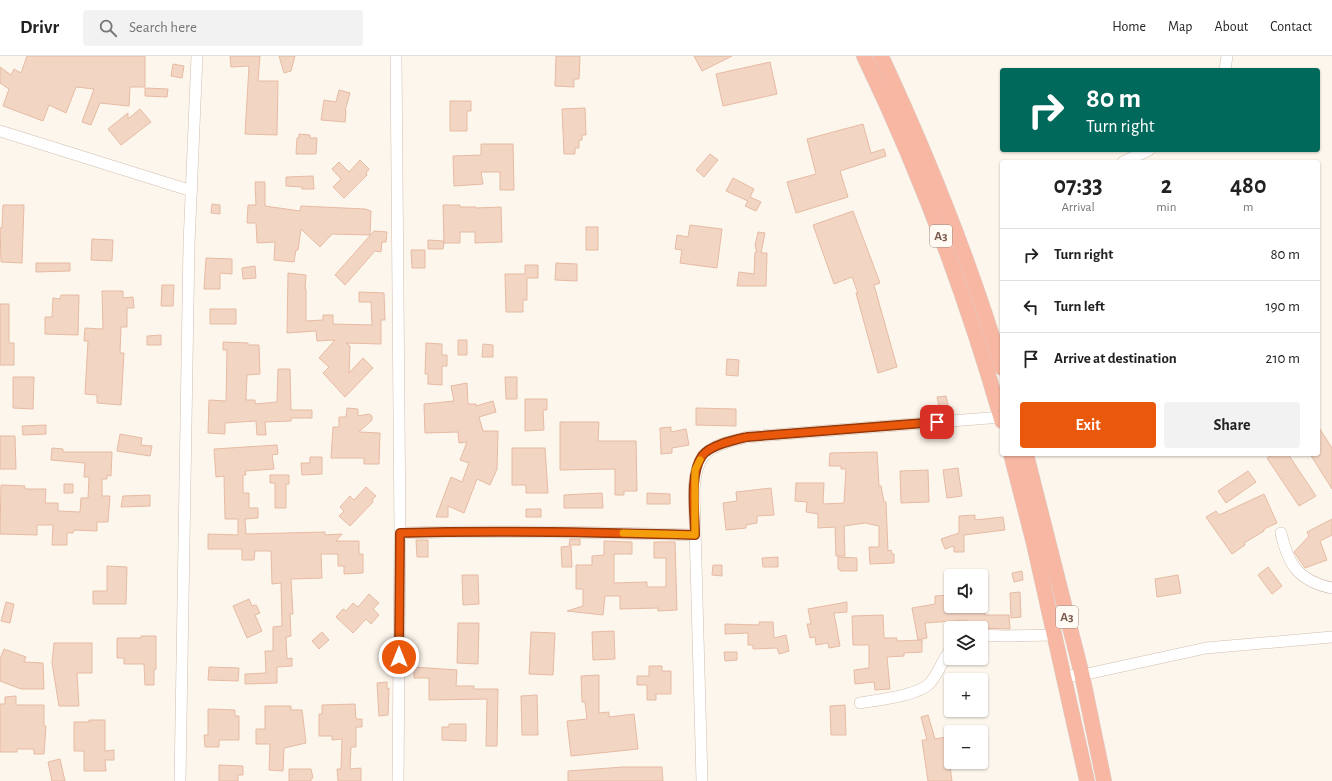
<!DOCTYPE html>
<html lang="en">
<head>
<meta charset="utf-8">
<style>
	:root { --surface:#fff; --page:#f2f2f2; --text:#222; --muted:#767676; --line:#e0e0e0; --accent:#ea580c }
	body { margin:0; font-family:"Alegreya Sans",sans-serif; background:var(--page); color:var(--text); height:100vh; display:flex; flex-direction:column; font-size:15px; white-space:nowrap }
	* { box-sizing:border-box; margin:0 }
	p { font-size:13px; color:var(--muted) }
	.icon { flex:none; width:22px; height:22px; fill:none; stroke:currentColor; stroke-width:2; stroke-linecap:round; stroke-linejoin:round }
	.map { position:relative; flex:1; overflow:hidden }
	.drawer { position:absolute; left:1000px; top:104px; width:320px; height:296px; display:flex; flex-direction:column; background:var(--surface); border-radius:4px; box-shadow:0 1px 3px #0004 }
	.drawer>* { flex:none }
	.guide { position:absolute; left:1000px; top:12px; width:320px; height:84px; border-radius:4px; box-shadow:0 1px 3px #0004; background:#00695c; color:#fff; overflow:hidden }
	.buttons { position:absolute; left:944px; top:513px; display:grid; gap:8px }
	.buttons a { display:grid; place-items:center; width:44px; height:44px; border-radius:4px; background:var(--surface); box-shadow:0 1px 3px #0004; font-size:20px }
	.pin { position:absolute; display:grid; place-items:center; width:34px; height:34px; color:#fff; margin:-17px; border-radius:8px; box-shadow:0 2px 6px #0006 }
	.me { position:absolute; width:44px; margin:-22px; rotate:0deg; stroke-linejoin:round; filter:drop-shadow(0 0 3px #0008) }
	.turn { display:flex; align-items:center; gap:14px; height:84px; padding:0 20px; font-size:18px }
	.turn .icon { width:52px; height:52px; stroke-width:2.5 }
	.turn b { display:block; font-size:28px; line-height:34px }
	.eta { display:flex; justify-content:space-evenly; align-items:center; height:68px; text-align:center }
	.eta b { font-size:24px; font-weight:700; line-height:28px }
	.button { display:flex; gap:8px; margin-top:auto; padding:8px 20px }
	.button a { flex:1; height:46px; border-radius:4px; background:var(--accent); color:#fff; font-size:16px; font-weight:700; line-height:46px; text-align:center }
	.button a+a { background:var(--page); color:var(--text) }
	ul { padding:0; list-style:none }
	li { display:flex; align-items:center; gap:12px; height:52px; padding:0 20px; border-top:1px solid var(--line) }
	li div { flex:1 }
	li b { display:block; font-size:15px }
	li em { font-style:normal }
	header { display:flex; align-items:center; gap:24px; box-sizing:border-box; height:56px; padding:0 20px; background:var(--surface); border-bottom:1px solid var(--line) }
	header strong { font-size:19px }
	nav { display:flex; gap:22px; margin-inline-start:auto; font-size:14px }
	.search { width:280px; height:36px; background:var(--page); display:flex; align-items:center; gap:10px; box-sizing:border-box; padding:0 14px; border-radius:4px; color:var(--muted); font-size:15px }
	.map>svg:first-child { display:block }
	.building { fill:#f3d5c3; stroke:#e6bba3 }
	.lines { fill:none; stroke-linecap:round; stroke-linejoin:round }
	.minor-casing { stroke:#d1beb0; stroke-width:12 }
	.highway-casing { stroke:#dad1cd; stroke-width:16 }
	.minor { stroke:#fff; stroke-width:11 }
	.highway { stroke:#f7b7a3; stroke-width:15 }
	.route-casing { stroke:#983908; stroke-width:10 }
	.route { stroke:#ea580c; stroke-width:7 }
	.slow { stroke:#f59e0b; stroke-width:7 }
	.labels { text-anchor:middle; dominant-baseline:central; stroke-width:3; stroke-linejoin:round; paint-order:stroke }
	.shield { fill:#fffaf3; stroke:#a28b7f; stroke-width:1 }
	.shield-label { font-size:13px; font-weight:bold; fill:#7a5c4d }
</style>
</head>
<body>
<header>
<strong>Drivr</strong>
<div class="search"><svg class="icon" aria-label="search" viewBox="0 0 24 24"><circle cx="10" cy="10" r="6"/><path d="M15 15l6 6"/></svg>Search here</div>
<nav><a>Home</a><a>Map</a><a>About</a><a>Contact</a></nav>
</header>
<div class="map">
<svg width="1332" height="725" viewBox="0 0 1332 725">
	<rect width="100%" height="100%" fill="#fdf6ec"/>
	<path class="building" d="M27,0H145V31H130L129,50L100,47L91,69L82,66L94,33L76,31L66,57L49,49L43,65L3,50L9,33L0,27V11L11,19L14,13L21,17Z
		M230,0H260L258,25H278L277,79L245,78L249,10L231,11Z
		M279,0H295L291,15L284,17Z
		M556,0H580L579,23H574V31L555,30Z
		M694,0H732L702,15Z
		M770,6L777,38L723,50L716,18Z
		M173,8L184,10L182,22L171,20Z
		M145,32L168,33L167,41L145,40Z
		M339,34L350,37L345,55H346L345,66L321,64L324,44L336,46Z
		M450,45H471V55H467V75H450Z
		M585,52L586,79H582V84H579V92H575V98H564L562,53Z
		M140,53L151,66L121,89L108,73L128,57V63Z
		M863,68L871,97L884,93L886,100L840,115L848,141L796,157L787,126L816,118L807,83Z
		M299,78L310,79V82H317L316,98H296L297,82H299Z
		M481,88H513L514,134H500V116H481L483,128L454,130L453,100L481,99Z
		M710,98L718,104L704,121L696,114Z
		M360,104L369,113L366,117L367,119L344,142L333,131L341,123L332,113L339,106L349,116Z
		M313,120L314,133H302V131L286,130V121Z
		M733,122L754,133L750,141L761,146L756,155L745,150L748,145L726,135Z
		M255,126H265V150L300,155L301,150L365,153L371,155L370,179L332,178L320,191L301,173L298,194H296L294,206L274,204L275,186L257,187L256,167H247L248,149H256Z
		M212,148L220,149V158L211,157Z
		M3,149H24L22,207L1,206L0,172H2Z
		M443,149H460V151H476V152L501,151L502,186L475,187V176H460V187H444Z
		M853,155L880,227L874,229L897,311L878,317L856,237H858L852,221L834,228L813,169Z
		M690,169L722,173L717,212L680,207L682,194L675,193L677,179L688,181Z
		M586,171H598V194H586Z
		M374,175L387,176L386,186H382L381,196L375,195L345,229L335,219Z
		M758,176L765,177L761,197H767L766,230H737L739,216L754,218L755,196H757L755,190Z
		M92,183L113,184L112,205L91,204Z
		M428,184L444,185L443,193H428Z
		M411,194H425V212H412Z
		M206,202L232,203V218L220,217V233H204Z
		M36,207H70V215L36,216Z
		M556,207L577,208V225L555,224Z
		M525,209H538V222H527V244H523V256H506L505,218H525Z
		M255,210L256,222L243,223L242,212Z
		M288,217L306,219L305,233H306V265L323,264V259H333V268L372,269L371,246H359V236L384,237L385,264H381V288L346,287L350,290L349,317L363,302L373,312L345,341L323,317L329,311L319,302L335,284L317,285L316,275L287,277Z
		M162,229H174L173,250H161Z
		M102,235H123V242L133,241L134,252H127V271H121L120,297H124L121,349L97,347V339L85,338L88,285H84L85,272L103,273Z
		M61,239H79L78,279L45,278V261H52L53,242L60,243Z
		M0,248H9V287H14V309H0Z
		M210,253H236V268H210Z
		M161,279V289H147V280Z
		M458,284H467V299H458Z
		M223,286L248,287V289H259L260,318L247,319L246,344H255V348L277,346L278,313H290L291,354H312V362H291V365L265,366L266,379H257L256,365L225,367V378L208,377L209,344L226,345L227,294H223Z
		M426,287L442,288V299H447V310H442V329L428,328V318H425Z
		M483,288L493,289V301H482Z
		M727,303L739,304L738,320L726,319Z
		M13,321H34L33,353L13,352Z
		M505,321H517V343H506Z
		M467,327L468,348H476V350L493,345L496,356L479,361L483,375H498L497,413L490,429L477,423L464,457L448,450V461H436L451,421L462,426L469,407L460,404L467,386L459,387L458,376L425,377L424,348L454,345L451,330Z
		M946,340L949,353L940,354L937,341Z
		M525,343H547V354H543L544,374L525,375Z
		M347,352L358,353V360L369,358L372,360V364L359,376L380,377L379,408H364V402H331L333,371H339V361H346Z
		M696,352L736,353V370L696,369Z
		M560,366H599L598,385H636L637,435H624V439H615V413L560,414Z
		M46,369V378L23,379L22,370Z
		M1318,370L1332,392V433L1310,398H1318Z
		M671,371V376L686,373L689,389L672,392V397L661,398L660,372Z
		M120,378L142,382L141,389L152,390L150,400L117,395Z
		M0,380H15L16,413H0Z
		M277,389L278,398L272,399L274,413L245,415L246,419H243V437H249V452H258V462L245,463L246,478L325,476V479L342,478L336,485H359V498H363V517L344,518V510H338V498H321L322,522L291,523L293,558H290L291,580L286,581L287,603L292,602V610L277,611V627L245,628V618L266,617L265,595H273V571L282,570L281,527L272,528L271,495H255L254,504H242V493H208V478L238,479V463H225L224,420L216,421L214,393Z
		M52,392L63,393V396H112L111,420L107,419V423H102V440H110L108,466H97V475L74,474L73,477H67V489H52L53,469H37V479L0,478L1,429L25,430V433H46L45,447H58V455L80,456L81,442H88L89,421H84L85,407L51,404Z
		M512,392H545L548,437H526V429H512Z
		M877,396L879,430H881L884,446H886L888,495L891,494L892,498H894V507L870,508L869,491H879V470L865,467L844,470L845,500H836L835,471L818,472V458L806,456L807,446L795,445L796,427H824L823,448L844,447L846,413H841V410H829L830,397Z
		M1273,398H1288L1316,440L1299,450L1267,402Z
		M310,401H322V418L302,419L301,407H310Z
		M958,412L962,440L947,442L943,414Z
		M928,414L929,446L901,447L900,415Z
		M1248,415L1256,426L1226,447L1218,435Z
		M270,419H289V428H286V452H275V427H270Z
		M64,428H73V437H64Z
		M366,431L376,440L372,444L373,446L350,470L339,460L344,455L340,451L350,440L354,444Z
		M771,432L774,459L757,460V467L746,469V472L726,474L723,447L737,445L736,436Z
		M602,437L603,452H564V439Z
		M647,437L670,438V448H647Z
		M1264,438L1277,467L1264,473V475L1244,487L1245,489L1232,498L1206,461L1216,455L1219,459Z
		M150,439V450L121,451L123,440Z
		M526,453H541V461H526Z
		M975,459V464L1003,461L1005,474L964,479V496H954V490L945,493L941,483L959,477V460Z
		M1332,463V479L1320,485L1327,504L1305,512L1294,496L1309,480L1307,476Z
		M570,483H580V489H569Z
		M416,484H428V501H417Z
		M604,485L632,486V498H614V527L647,526V531H666V502H654V486H675L677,554L658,555V552L620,553V540H605L603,559L567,555L583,550V533H576V509H592V500L604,499Z
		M571,490L572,511H562L561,491Z
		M778,501V511H763L762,502Z
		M838,501L857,502V515H840V513H838Z
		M713,509H722V520L712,519Z
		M107,510L127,511L126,548H93V535H107Z
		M1268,511L1282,530L1272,538L1258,519Z
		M1022,515L1023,524L1014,526L1012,517Z
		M462,519H478L479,548L463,549Z
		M1178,519L1181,537L1157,541L1155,523Z
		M1020,536L1021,561L1011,562L1010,537Z
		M369,538L379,547L373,553L379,559L371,568L366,563L353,577L336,561L343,553L346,555L353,547L358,551Z
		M951,539V550H983L985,559H1009L1010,573L980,572L979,567L968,568L967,564L925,567L927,582L918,584L912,552L935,548V540Z
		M249,543L252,550L256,549L260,557L255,559L262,575L247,582L233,550Z
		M6,546L14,548L10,567L1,565Z
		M847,546V556L834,557L840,590L829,592L828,587L816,589L815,581L810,582L807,568H811L808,553Z
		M883,559L884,582H897V585L922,584V596L904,597V600L887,601L890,633L875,634L874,626L855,628L854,614L869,612V589H853L852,560Z
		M759,566H773L774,582L786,579L789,595L779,598L777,592L753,593V589H748V577L725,578V568L759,569Z
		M458,567H479L478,608L457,607Z
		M614,575L615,603L593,604L592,576Z
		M322,576L329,584L319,593L312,585Z
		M531,576L555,577L553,619L529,618Z
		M141,580H156V613L154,614V629H145L144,608H124V602H117V582H141Z
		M54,587H92V617H77L79,650H59L52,607Z
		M4,593L26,601L24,606L43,607L44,633H21L0,625V603Z
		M724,596H737V604L725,605Z
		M649,610H662V615H671V638H656V644H647V629H637V620H649Z
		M209,611L239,612L238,625L208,624Z
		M414,611L457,614L456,630H474V633H498L497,690H486L487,643L429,644V622H414Z
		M599,619V657L609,656V661L634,658L638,693L571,700L567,665L587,663L585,646H582L581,620Z
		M387,626V633L389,632L388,659L379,660L377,627Z
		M537,639L538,679H522L521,640Z
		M16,640V649H44V670H46L44,698H34V693H17V696H0V648H5V641Z
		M355,648L356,663H362V671H356V691H351L350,713L361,712V725H338L337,713H341L342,683L332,684V680H319V658H322V649Z
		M845,649L846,679H831L830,650Z
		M265,650H291V654H302L306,687L284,692L283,715L269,714L270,688H256V673H265Z
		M208,653L235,654V660H239V684H219V691H205L204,679H208Z
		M928,659L935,683L946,681L952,725H928L922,684H927L921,661Z
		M89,664H105V695L114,694V704H105L106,715H84V695H74V666H89Z
		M449,668H466V685L442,684V671H449Z
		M60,703L65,725H52L48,706Z
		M219,709L243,710V719H238V725H219Z
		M623,711H662L663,725H568V715Z
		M289,713H311L313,722H311V725H289Z"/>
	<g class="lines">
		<g class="minor-casing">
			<path id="minor" d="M396,0L400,477L398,725
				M1225,14L1227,0
				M0,75L192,135
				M1123,106L1149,94
				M400,477C498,474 596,476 695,479
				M1281,477C1288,508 1298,525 1332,532
				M981,579L1004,580L1055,579
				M1063,620L1082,619L1206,592L1332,581
				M860,647C877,644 918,640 930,627C939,617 942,604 951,593
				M180,725L189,188L197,0
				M702,725L694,435C696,394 710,390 747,381L1002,361"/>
		</g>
		<g class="highway-casing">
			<path id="highway" d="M864,0C921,118 966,240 1002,365
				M881,0C928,101 970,205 1002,312
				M1011,398L1034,488L1087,725
				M1026,398L1082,619L1104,725"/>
		</g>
		<use href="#minor" class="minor"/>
		<use href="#highway" class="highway"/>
	</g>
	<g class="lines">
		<g class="route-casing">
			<path id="route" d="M399,601L400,477C498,474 596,476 695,479C695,457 689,419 702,400C710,389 734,384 747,381L937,366"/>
		</g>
		<use href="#route" class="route"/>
		<path class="slow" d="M623,477L695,479V414L700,404"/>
	</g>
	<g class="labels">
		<g class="shield">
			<rect x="930" y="169" width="22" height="22" rx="3"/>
			<rect x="1056" y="550" width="22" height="22" rx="3"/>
		</g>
		<g class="shield-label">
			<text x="941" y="180">A3</text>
			<text x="1067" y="561">A3</text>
		</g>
	</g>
</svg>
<div class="buttons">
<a><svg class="icon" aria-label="sound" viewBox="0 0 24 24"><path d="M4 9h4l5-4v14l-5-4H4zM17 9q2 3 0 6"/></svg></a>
<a><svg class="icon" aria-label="layers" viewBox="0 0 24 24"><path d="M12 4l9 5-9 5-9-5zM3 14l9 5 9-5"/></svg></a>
<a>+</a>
<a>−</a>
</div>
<div class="pin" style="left:937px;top:366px;background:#d93025"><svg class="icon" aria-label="arrive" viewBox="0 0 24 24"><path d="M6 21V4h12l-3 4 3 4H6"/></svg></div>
<svg class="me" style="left:399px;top:601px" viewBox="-20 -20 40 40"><circle r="17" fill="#ea580c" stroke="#fff" stroke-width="3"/><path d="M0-11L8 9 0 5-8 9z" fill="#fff"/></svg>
<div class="guide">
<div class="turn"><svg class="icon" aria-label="right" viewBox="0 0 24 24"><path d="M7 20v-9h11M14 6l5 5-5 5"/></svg><div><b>80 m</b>Turn right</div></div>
</div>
<section class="drawer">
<div class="eta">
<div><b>07:33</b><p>Arrival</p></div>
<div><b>2</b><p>min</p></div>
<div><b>480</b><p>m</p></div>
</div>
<ul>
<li><svg class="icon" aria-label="right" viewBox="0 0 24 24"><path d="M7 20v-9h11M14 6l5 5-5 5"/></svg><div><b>Turn right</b></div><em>80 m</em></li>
<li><svg class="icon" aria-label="left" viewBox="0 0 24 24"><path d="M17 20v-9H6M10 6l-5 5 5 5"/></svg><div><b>Turn left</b></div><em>190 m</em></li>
<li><svg class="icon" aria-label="arrive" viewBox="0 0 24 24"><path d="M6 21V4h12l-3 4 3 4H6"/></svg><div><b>Arrive at destination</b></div><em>210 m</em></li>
</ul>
<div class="button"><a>Exit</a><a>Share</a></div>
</section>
</div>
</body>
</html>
